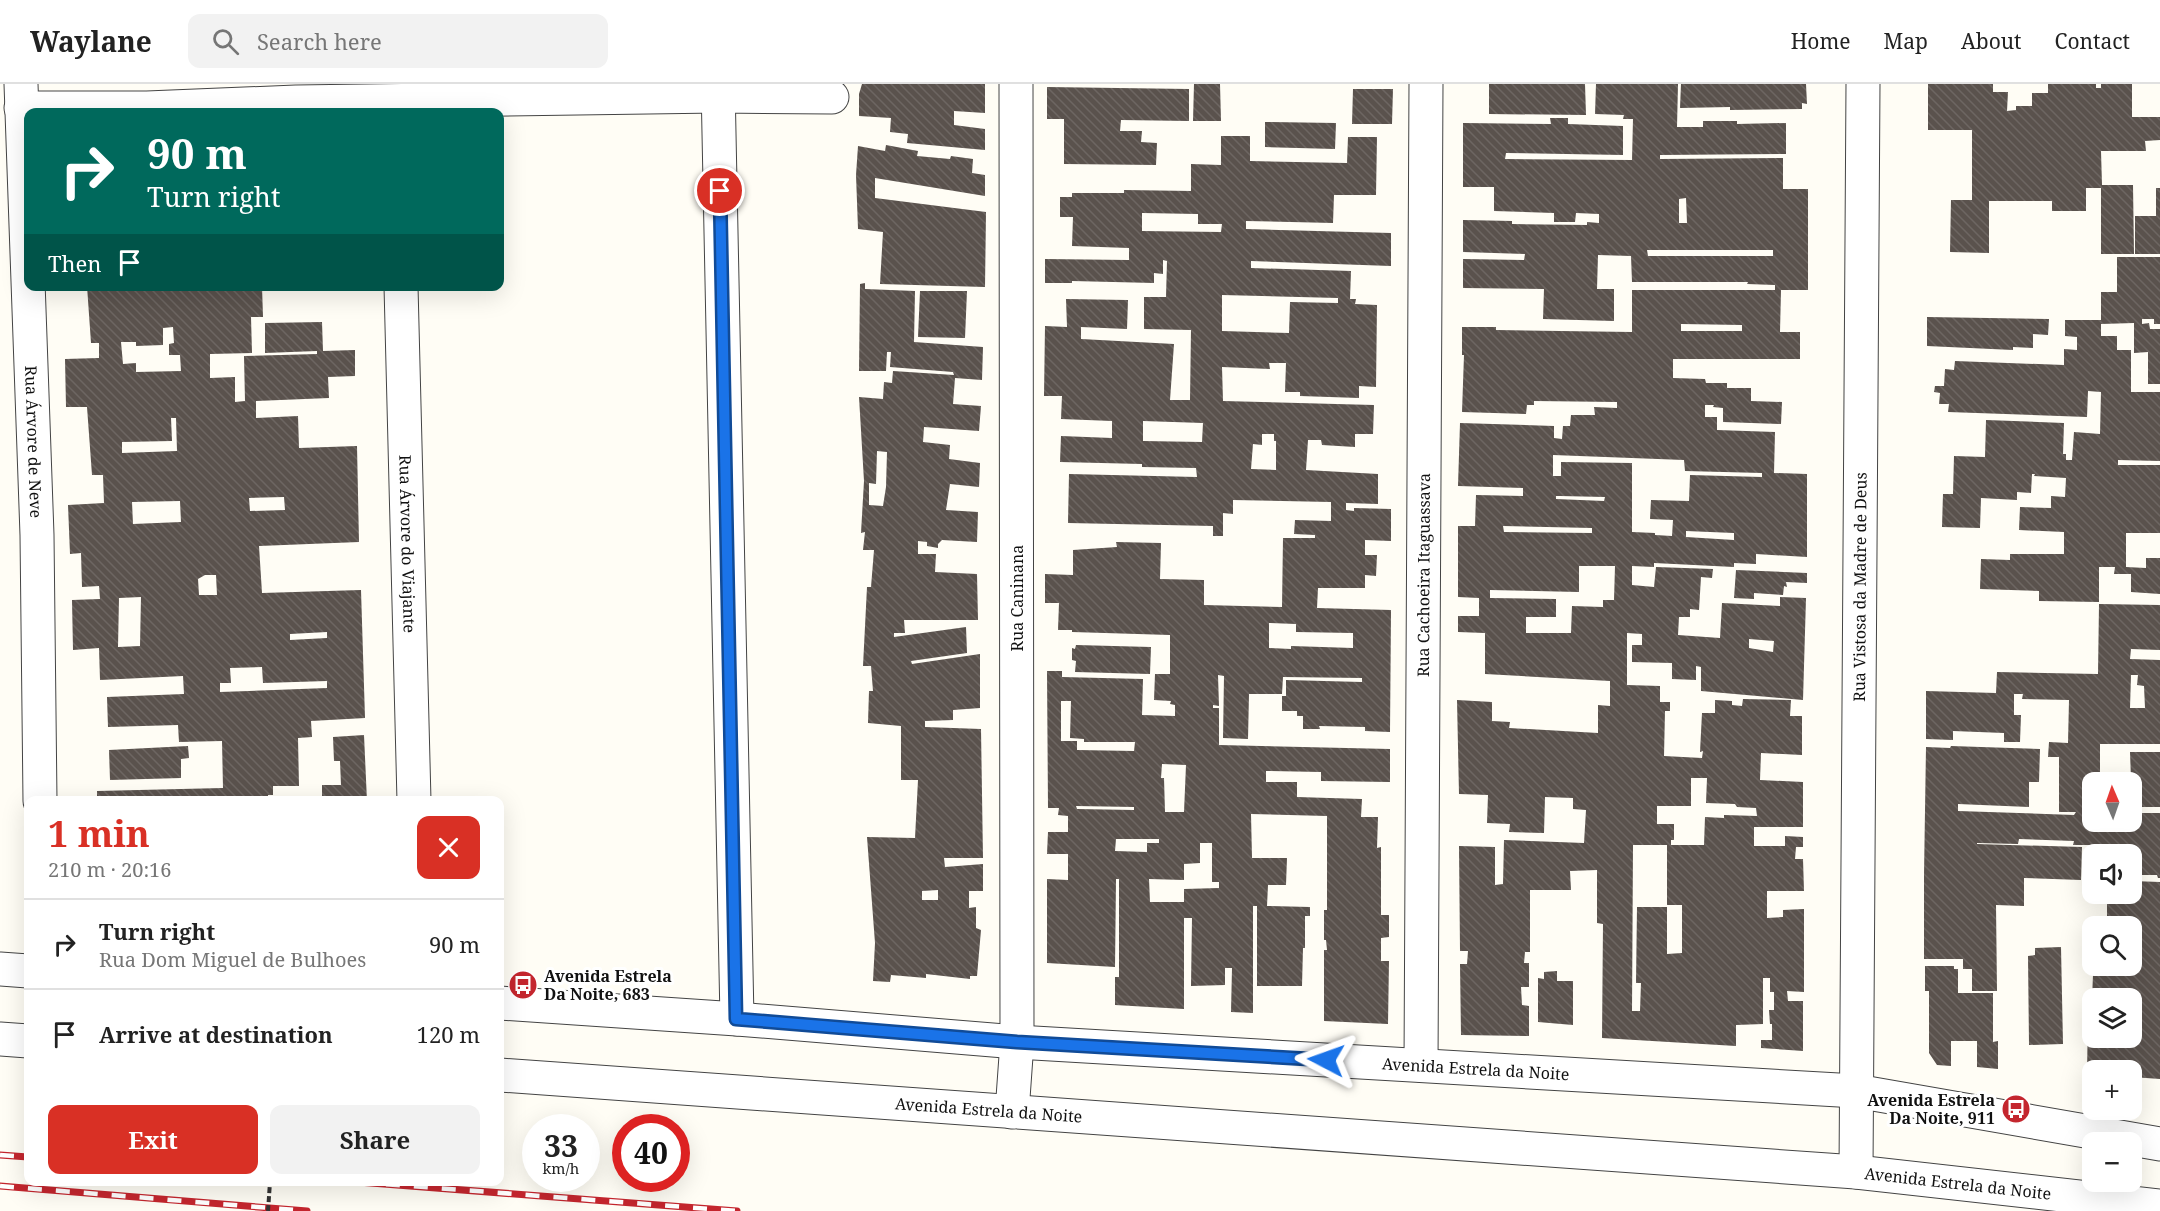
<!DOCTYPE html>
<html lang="en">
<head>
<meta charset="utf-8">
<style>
	:root { --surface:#fff; --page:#f2f2f2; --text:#222; --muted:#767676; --line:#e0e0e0; --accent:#d93025 }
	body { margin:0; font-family:"Noto Serif",serif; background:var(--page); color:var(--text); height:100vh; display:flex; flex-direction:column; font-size:22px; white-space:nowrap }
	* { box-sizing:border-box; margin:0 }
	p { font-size:20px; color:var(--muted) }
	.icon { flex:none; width:33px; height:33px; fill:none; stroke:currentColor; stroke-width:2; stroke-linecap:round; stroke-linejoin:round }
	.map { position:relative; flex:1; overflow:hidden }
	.details { position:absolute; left:24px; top:712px; width:480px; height:390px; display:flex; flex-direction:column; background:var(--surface); border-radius:12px; box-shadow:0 6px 24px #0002 }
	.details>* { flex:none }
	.hud { position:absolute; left:24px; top:24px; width:480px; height:183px; border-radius:12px; box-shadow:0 6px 24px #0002; background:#00695c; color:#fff; overflow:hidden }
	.needle { width:39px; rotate:358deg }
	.fabs { position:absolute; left:2082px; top:688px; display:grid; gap:12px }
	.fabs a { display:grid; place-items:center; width:60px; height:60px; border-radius:12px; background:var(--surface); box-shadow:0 6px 24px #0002; font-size:30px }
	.speed { position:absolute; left:522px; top:1030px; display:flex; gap:12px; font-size:30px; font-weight:700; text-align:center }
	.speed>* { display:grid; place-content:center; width:78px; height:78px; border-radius:50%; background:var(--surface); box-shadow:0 6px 24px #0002; line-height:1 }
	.speed small { font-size:15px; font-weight:400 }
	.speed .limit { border:9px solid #d22; background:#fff; color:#111 }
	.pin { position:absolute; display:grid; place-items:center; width:51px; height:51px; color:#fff; margin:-26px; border:3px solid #fff; border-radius:50%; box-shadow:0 2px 6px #0007 }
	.me { position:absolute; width:66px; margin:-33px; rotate:274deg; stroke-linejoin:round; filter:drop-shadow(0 0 4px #0008) }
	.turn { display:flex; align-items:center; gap:21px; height:126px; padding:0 24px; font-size:27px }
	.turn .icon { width:78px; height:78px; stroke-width:2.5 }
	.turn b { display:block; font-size:42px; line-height:51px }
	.then { display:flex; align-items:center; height:57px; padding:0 24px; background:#0003; gap:12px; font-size:22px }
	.round { display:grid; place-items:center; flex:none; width:63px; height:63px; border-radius:12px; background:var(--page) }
	.summary { display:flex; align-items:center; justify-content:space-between; height:102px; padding:0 24px }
	h1 { font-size:36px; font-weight:700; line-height:45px; color:var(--accent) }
	.cta { display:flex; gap:12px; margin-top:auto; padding:12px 24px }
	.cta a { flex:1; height:69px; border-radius:12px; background:var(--accent); color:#fff; font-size:24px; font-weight:700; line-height:69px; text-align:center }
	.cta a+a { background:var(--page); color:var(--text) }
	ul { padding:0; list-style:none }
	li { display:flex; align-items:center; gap:18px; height:90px; padding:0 24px; border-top:2px solid var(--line) }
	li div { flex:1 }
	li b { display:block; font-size:22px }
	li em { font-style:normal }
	header { display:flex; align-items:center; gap:36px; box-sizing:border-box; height:84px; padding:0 30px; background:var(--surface); border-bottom:2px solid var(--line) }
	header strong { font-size:28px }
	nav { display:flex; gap:33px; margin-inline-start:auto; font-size:21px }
	.search { width:420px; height:54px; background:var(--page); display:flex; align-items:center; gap:15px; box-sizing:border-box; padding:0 21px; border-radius:12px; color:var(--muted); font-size:22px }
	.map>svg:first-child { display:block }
	.building { fill:url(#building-back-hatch); fill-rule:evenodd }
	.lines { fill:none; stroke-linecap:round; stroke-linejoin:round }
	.minor-casing { stroke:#444; stroke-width:35 }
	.tertiary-casing { stroke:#444; stroke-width:35 }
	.minor { stroke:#fff; stroke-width:33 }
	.tertiary { stroke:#fff; stroke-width:33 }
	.rail-casing { stroke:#c4262e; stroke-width:7 }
	.rail { stroke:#fff; stroke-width:4.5; stroke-dasharray:14; stroke-linecap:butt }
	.path-bridge { stroke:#333; stroke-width:4; stroke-dasharray:6 3; stroke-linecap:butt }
	.route-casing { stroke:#114b97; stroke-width:15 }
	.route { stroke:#1a73e8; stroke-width:10 }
	.labels { text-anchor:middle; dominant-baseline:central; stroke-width:6; stroke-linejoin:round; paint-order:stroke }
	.street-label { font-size:16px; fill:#111; stroke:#fff }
	.poi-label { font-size:16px; font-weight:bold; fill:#111; stroke:#fff; text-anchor:start }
</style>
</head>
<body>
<header>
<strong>Waylane</strong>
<div class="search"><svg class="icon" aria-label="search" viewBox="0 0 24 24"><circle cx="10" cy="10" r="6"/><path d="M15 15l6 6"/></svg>Search here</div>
<nav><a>Home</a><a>Map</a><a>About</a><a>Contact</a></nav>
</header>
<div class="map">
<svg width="2160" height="1127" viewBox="0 0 2160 1127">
	<defs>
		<pattern id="building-back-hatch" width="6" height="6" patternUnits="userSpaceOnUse" patternTransform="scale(1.5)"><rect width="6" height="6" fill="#5a524d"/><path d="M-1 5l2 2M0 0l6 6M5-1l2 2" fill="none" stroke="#6d6662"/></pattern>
	</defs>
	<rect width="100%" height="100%" fill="#fffdf5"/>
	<path class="building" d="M862,0H985V29L954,27V41L985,45V66L907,59L908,50L890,48L891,34L859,32V10Z
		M1194,0H1220L1221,37H1193Z
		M1489,0H1585L1586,31L1489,30Z
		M1596,0H1678L1677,43H1703V37H1737V40L1786,39V70L1660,71V75L1783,74V105H1808V206H1781L1780,248H1800V275H1673V294L1705,295L1706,299H1727V304H1751V317L1782,318L1781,340L1723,338V324L1713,323L1714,321H1705V333H1717V346L1775,348L1774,389L1807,390V473L1756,470V480L1734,479V483L1654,479V483L1632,482V501L1654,503L1656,483L1713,485L1712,494L1701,493L1699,526L1690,525V533H1679L1678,551L1720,554L1722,519L1780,522V513L1806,514L1803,616L1701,607V583L1696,582V596L1672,595V579L1632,578V561H1642V550L1627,549V601L1660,602V618H1670V627H1665L1664,672L1702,674L1703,667L1700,668L1702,629H1715V616L1732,617V621L1742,622L1743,615L1791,616L1790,632H1802V671L1761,669L1760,696L1803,698V743H1754V762H1785V752L1803,753V763H1796L1795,775H1803L1804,807H1767V834L1783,833V826L1804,825V908L1787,907L1788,917H1803V967L1761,964V956H1772V940H1770L1769,926H1774V908H1770V894H1763V940L1736,941V962L1602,954L1603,840L1597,839V786L1570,787L1571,806H1530V868H1525L1524,879H1529V903H1521L1522,921L1529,922V952L1461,951L1460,880H1467L1468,867H1460L1459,762L1495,763V801L1503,800L1504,756L1584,759L1586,726L1573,725V714L1545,713L1544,749L1509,748L1510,740L1487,739L1488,711L1459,710L1457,616L1492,618V637L1510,638L1509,644L1598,649V621L1610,622V597L1485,590V549L1458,548V532H1479V514L1458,513V442H1475L1476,411L1523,412V404L1458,402L1460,339L1554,342V354L1562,355L1563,342H1570L1571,331H1595L1594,323L1617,324V318L1534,317V321H1527L1526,330L1462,328L1464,271H1462V243H1496V246L1632,248V206H1775V201L1747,200L1748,198H1632L1631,172L1598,171L1597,205H1614V237L1543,235L1544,205L1463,204V175L1524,176L1525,170L1463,168V136L1512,137V140L1587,141V138L1599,139V130L1576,129L1575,138H1554V129L1494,127V103H1463V39L1551,40L1550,34H1568V40L1623,42V71L1506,69L1505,75L1632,76L1633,35H1623L1624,31L1595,30ZM1686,114L1687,139H1679V115ZM1647,166H1773V172H1648ZM1681,240L1742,241V247H1681ZM1553,371L1684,376L1685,387L1762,389V393L1690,391L1689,417L1651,416L1650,435L1673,436L1672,452L1655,451V449L1632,448V379L1561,378V392H1553ZM1556,412H1560L1605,413L1604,417L1556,415ZM1503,442L1592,444V449L1504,448ZM1686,447L1734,449V456L1686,453ZM1579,482H1615L1614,516H1603V523L1572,522L1571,549H1526V533H1556V515L1490,514V506L1579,508ZM1749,555L1774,557L1773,568L1749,564ZM1691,694H1707L1706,719L1735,720L1737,723L1756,724L1757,732L1724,731V734L1705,733L1704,761H1671V756H1674V740H1657V722H1691ZM1633,761H1667V821H1682V869L1667,870V823H1637L1636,899H1641L1640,927H1632Z
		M1681,0H1806L1807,20L1802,19V25L1730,26V23L1680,24Z
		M1928,0H1993V8H2008L2007,27L2016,26V22H2032V9H2048V0H2096V4H2101V0H2132V33H2160V56L2145,57L2146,67H2101L2102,101H2133L2134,170H2101V104H2086V127H2052V117H1989V169L1950,168L1951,116H1972V46H1928Z
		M1047,3L1189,5V37L1121,36L1120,47H1142L1141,58L1157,59L1156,81L1064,80V35H1047Z
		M1353,5H1393L1392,40H1352Z
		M1265,38L1336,39L1335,65L1265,63Z
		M1221,52H1250V77L1347,79L1348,53H1377L1376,111H1334L1333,139L1246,137V145L1391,149V182L1251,177V184L1351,187L1350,215H1356L1355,220L1377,221L1376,303L1359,302V314L1300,312V308H1285L1286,279H1269L1270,285L1222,283L1223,317L1374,321L1373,350H1355V363L1322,361L1321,356H1308L1306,386L1378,390V420L1346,419V426L1354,427V424L1391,425V457L1365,456V471H1377L1376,492L1365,491V504H1318L1317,524L1391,526L1390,648L1365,647V643L1319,642L1320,645H1303V632H1297V627H1282V612H1286V596L1362,598V594L1283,593L1282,610H1249L1248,655L1223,654L1224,592L1218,591L1219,622L1213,621V624H1219V661L1390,665V698L1321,697V688L1266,687V698H1297V713L1362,715L1361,733H1378L1377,764L1381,763V831H1389V853L1381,854V877H1389L1388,940L1324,937V866H1327L1326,856H1324V826H1327V732L1251,730L1252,774H1287L1286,801H1268L1267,822L1310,823V832H1305V864H1303L1302,902H1257V822H1253V929L1231,928L1232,884H1225V901L1191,902L1192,834H1184V925L1115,921V893H1119V795H1116L1115,883L1047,879V795L1068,796V770H1047L1048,748H1068V732L1058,731L1059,724H1048L1047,587H1062V593L1143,595L1142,631L1175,632V621L1170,620L1171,617L1154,616L1155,590H1170V551L1072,548V546H1058L1059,519H1045V490L1073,491V466L1117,463L1116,458L1161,459L1160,495L1204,496V521L1282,523L1283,454H1315V451L1294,450L1295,436L1331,437V418L1233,416V430L1223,429V452H1213V442L1068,439L1069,390L1197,393L1196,384L1142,383V380L1060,378L1061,352L1112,354V337L1061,335L1062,312H1044L1045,242L1067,243L1066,215L1128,216L1127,245L1081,243V255L1174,260L1170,316H1190L1191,246L1144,245V213H1166L1167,177L1163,176V190L1154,189V199L1072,197V199H1045V175L1129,176V164L1072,162L1073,133H1060V113H1072V109H1124V106L1191,107V80L1221,81ZM1142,129L1198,130V140H1222L1221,148L1142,147ZM1222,211L1338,214V219L1290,218L1289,249L1222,247ZM1143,337L1203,339L1202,358L1143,357ZM1262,350H1274V357H1276V386L1251,385L1253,360L1262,361ZM1269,539L1296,540V548L1353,549V564L1291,562V565L1269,564ZM1061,617H1071L1070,654L1084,655V658H1135L1134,667L1077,666V657H1061ZM1162,680L1186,681L1184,728H1165L1164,694H1161ZM1076,722L1134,723V726L1077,725ZM1116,755H1159V759H1147V768L1115,767ZM1200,759H1212V798H1219V804L1184,805V818H1150L1149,795L1184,796V780L1200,779Z
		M886,61L918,67L917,72L950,75L951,72L973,75L972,89L985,91V112L875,94V114L986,128L985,203L880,200L883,148L858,145L856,91L858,62L885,67Z
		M2156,104H2160V170H2135V132H2156Z
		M2117,173H2160V240H2154V235H2142V240L2149,239L2150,245H2160V300H2148V268L2134,269V239L2101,240V252H2117V266H2131V308H2160V377L2118,376V381H2160V449H2126V483L2146,484V474H2160V510L2131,508V490H2114L2115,483H2099V518L2039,517V507L1980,505L1981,475L2010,476V470H2064V448L2019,446L2020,423L2051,424V412L2065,413L2066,394L2034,392L2035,390H2032L2031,409L2017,408V416L1981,414L1980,444L1942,443L1943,410H1953L1954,372L1985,373L1986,336L2064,339L2063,370H2066V376H2072L2074,348L2100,350L2101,308L2088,307L2087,333L1948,328L1949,320H1939L1940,309L1934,308L1935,302H1944L1945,285L1954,286L1955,277L2064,281V265L2077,266V253L2065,252V236H2101V208H2117Z
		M865,199V205L915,207L914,258L983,263L982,296L955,294L953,320L981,322L979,347L924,343L923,358L950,361L949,375L980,379L979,403L950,400L946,426L978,428L977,458L942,456L938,460V464L927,462V458L918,457V470H936L935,488L977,490L978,536H904L905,549H894V553L966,543L967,569L911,577L912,580L980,570V624L953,626V636L925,637V643L981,645L983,774H944L945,783L983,780V807H969V824L976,823V844L981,846L977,892H970V895L926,890V894L891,891L890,898L873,897L875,859L867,753L915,754L918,696H901V642L868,639L869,607H873L871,582H863L867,503H871L874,466H863L865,448L861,449L864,397L859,313L883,315L884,298L892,299L893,287L954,291L953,288L890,283L891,268H887L886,287H859L860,200ZM877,367L887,368L886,403L883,422L869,421V399L876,400ZM938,806V816H922V807Z
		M87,202H262L263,233H251L252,269L210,270V294L235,293V318L245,317L244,272L317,270V267L265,269V239L322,238L323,267L355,266V292L328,293L329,314L256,317V334L298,332L299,364L357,362L359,458L259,462L262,509L361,506L365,634L311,637L312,653L298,654L299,702H273V711H268V717H77V714H97V707L223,704L222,657L179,658L178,641L108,643L107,613L184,610L183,592L100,596L99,564L73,566L72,516L100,515L99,502L82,503L81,469L70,470L68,421L104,419L103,391H92L87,323H66L65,275L99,274V259H91ZM173,243L174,259L169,260V271H180L181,287L136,288V279L123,280L121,258H136V262L163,261V244ZM171,334H176L177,367L122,369V358L172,357ZM284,413L285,426L250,427L249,414ZM180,417L181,438L133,440L132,418ZM205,491H216L217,511H199L198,495ZM141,513L140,562L118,563L119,514ZM327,548V554L290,556V550ZM262,583L263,599L327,597V604L220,608V599H231L230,584Z
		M920,207H967L965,254L918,253Z
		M1927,233L2049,235L2048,251L2033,250V264L2013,263V266L1927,262Z
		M1736,486L1807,489V499L1786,498L1787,503L1784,502L1783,511L1754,509V515L1734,514Z
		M2099,520L2160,521V566L2131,565L2130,575L2160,576V660H2100V699H2092V738H2132V729H2160V794H2158L2157,791H2132V771H2101V761H2073L2074,757L2019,755L2018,760L1977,759V760L2082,763L2081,796L2024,794V822L1996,821L1997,907H1972V885H1963V875H1924V791L1926,663L1950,664L1951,662L2040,665L2039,698H2029V723L1958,720V727L2074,731L2076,728H2059V673H2048L2049,658L2068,659L2069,616L2022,615L2023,610H2014V631H2021L2020,658H2004V649L1953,647V656L1926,655V607L1996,609L1997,588L2098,590ZM2131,591H2138L2137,601L2144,602L2145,624H2130Z
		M1076,561L1151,563L1150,590L1075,588L1076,577L1072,576V564L1075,565Z
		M364,651L367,717H322V701H341L340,677H334L333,653Z
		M188,662L189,674L181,675V694L110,696L109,666Z
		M2130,668H2160V723H2132Z
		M2132,797L2160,798V995L2132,993V987H2092V991L2087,990L2088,929L2092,930V954H2132V915H2092L2093,891L2097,892V882H2132V843H2107V810H2132Z
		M2061,863L2063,960L2029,961L2028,872L2035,871V864Z
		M1925,882H1954V885H1958V909H1993V958L1998,957V985L1977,983V957H1951V982L1937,981L1929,969V907H1925Z
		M1557,887V897H1573V941L1538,938V894L1544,895V888Z"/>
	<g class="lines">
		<g class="minor-casing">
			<g id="minor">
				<path id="s1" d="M21,0L37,451L40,717"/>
				<path d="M718,0L737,935"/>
				<path d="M21,24H147L296,18L718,12L832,13"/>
				<path id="s2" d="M401,202L414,717"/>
				<path id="s3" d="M1421,981L1426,0"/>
				<path d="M1012,1028L1017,958L1016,0"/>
				<path id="s4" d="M1856,1088L1863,0"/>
			</g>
		</g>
		<g class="tertiary-casing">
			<g id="tertiary">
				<path d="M0,885L28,887"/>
				<path id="s5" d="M500,919L737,935L1017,958L1856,1007L2160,1060"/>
				<path d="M0,955L28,957"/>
				<path id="s6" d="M500,991L1856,1088L2160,1122"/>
			</g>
		</g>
		<use href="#minor" class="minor"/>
		<use href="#tertiary" class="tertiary"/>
		<g class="rail-casing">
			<path id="rail" d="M0,1071L28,1073
				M358,1098L737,1127
				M0,1102L307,1127"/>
		</g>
		<use href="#rail" class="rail"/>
		<path class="path-bridge" d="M268,1127L270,1098"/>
	</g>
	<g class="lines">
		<g class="route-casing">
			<path id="route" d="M720,107L736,935L1017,958L1326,976"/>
		</g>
		<use href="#route" class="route"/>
	</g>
	<defs>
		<g id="bus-disc" transform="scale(1.5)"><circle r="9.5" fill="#c4262e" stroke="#fff"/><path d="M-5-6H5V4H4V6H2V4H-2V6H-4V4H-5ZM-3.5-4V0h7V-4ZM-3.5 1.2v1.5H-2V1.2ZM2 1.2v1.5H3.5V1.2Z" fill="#fff"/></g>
	</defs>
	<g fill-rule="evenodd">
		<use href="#bus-disc" x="523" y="901"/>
		<use href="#bus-disc" x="2016" y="1025"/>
	</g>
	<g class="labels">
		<g class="street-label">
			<text stroke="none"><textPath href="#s1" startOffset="358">Rua Árvore de Neve</textPath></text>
			<text stroke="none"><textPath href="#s2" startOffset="258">Rua Árvore do Viajante</textPath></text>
			<text stroke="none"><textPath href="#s3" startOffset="490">Rua Cachoeira Itaguassava</textPath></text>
			<text stroke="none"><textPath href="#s4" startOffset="585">Rua Vistosa da Madre de Deus</textPath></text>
			<text transform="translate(1017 514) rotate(-90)">Rua Caninana</text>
			<text stroke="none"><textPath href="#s5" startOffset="978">Avenida Estrela da Noite</textPath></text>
			<text stroke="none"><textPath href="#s6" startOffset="490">Avenida Estrela da Noite</textPath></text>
			<text stroke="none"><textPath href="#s6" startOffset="1462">Avenida Estrela da Noite</textPath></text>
		</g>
		<g class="poi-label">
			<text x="544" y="892">Avenida Estrela<tspan x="544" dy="18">Da Noite, 683</tspan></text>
			<text x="1995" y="1016" text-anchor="end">Avenida Estrela<tspan x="1995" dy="18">Da Noite, 911</tspan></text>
		</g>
	</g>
</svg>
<div class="fabs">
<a><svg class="needle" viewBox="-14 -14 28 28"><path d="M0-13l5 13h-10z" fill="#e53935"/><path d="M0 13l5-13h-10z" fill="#767676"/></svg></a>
<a><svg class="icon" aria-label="sound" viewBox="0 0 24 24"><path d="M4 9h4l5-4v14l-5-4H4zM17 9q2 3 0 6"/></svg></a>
<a><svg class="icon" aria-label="search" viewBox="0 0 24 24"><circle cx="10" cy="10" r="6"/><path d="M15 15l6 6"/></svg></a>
<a><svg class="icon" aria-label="layers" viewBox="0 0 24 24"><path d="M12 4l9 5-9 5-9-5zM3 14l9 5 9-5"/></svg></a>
<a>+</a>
<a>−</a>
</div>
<div class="speed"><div>33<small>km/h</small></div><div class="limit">40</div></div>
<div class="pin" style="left:720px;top:107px;background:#d93025"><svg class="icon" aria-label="arrive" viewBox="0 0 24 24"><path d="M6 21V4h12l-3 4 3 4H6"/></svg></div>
<svg class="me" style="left:1326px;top:976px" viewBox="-20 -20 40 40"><path d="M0-17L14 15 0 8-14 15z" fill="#1a73e8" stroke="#fff" stroke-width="4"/></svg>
<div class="hud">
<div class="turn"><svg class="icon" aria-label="right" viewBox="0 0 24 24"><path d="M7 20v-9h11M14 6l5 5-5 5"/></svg><div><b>90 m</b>Turn right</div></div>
<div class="then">Then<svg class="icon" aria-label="arrive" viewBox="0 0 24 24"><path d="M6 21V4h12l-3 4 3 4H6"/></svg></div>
</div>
<section class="details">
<div class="summary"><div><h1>1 min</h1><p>210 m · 20:16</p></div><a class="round" style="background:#d93025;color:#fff"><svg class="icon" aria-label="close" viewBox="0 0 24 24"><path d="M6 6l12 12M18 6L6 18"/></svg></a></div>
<ul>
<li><svg class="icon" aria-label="right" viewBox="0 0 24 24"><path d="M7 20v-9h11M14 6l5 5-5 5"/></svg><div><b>Turn right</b><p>Rua Dom Miguel de Bulhoes</p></div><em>90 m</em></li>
<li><svg class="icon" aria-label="arrive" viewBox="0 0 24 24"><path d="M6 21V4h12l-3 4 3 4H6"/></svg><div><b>Arrive at destination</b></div><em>120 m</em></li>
</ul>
<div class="cta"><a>Exit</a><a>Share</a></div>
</section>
</div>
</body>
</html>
